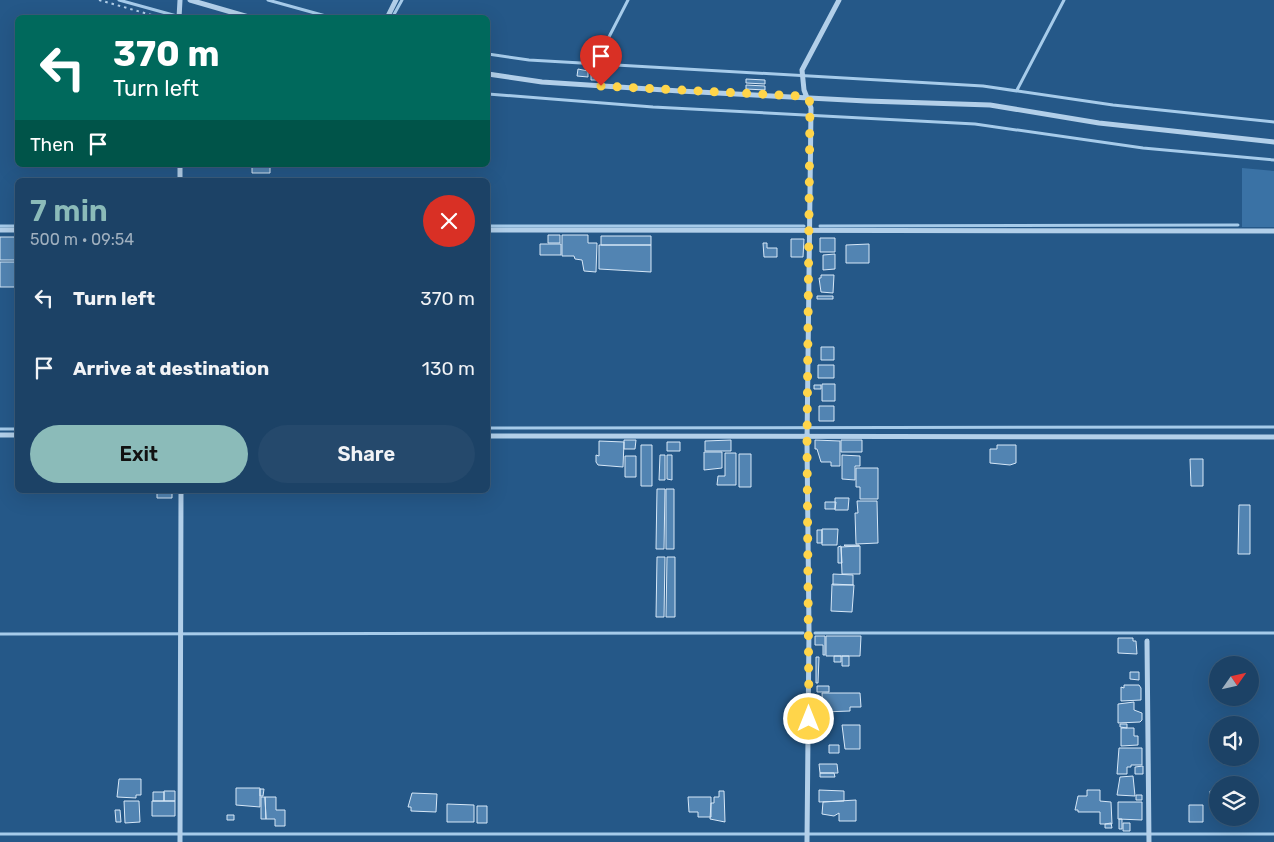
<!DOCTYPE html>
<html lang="en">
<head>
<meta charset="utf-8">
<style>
	:root { --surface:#1c4266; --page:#25496c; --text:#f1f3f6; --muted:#a0b0bf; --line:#3a5b7a; --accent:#8bbbb9 }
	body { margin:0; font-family:Rubik,sans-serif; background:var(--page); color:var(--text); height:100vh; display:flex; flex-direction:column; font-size:19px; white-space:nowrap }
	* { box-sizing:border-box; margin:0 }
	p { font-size:16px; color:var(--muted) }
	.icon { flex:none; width:28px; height:28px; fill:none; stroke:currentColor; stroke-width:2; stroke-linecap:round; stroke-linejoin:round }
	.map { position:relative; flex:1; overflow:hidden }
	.panel { position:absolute; left:15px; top:178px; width:475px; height:315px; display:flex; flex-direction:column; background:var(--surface); border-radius:8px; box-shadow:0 5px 20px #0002,0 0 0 1px var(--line) }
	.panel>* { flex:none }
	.banner { position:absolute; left:15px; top:15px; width:475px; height:152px; border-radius:8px; box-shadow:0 5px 20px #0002,0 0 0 1px var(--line); background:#00695c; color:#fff; overflow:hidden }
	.needle { width:32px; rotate:56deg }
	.tools { position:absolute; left:1209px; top:656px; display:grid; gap:10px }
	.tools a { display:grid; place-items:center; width:50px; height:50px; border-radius:50%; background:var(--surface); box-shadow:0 5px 20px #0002,0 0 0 1px var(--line); font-size:25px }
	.pin { position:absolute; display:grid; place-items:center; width:42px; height:42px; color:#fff; margin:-51px -21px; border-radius:50% 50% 50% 0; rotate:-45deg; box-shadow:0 0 5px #0007 }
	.pin .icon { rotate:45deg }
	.me { position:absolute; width:55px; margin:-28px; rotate:0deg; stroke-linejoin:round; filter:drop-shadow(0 0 4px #0008) }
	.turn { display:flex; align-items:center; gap:18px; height:105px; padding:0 15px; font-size:22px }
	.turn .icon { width:65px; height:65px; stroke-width:2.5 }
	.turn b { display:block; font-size:35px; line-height:42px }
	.then { display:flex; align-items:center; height:48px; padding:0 15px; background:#0003; gap:10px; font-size:19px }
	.round { display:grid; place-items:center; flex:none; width:52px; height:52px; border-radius:26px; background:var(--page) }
	.overview { display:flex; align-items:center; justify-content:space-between; height:85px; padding:0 15px }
	h1 { font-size:30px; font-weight:600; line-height:38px; color:var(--accent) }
	.action { display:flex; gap:10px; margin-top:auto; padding:10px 15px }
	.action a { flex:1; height:58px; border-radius:30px; background:var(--accent); color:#111; font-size:20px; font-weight:600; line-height:58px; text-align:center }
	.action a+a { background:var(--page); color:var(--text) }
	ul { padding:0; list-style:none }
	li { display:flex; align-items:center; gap:15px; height:70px; padding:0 15px }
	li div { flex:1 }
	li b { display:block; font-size:19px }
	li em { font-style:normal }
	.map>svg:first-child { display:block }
	.green { fill:#3a72a5 }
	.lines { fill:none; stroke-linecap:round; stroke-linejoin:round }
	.stream { stroke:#a6cbea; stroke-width:3 }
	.building { fill:#5284b2; stroke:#d6e7f7 }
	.path { stroke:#b2cfe9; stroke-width:2; stroke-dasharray:2.5 4; stroke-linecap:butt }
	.minor { stroke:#b2cfe9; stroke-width:5 }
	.route { stroke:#ffd54a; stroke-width:9; stroke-dasharray:0 16.2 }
</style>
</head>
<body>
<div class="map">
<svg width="1274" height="842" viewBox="0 0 1274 842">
	<rect width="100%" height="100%" fill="#255888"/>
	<path class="green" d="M1242,168L1274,171V227H1242Z"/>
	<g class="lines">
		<path class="stream" d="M119,0L184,18
			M268,0L333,18
			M392,18L402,0
			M488,54L529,60L983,86L1113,105L1274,122
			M595,64L628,0
			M1017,90L1064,0
			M488,94L653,107L975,124L1143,148L1274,160
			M0,226H18
			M488,226H804
			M820,226L1238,225
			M488,428L1274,427
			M0,429H18
			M815,633H1274
			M0,634L803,633
			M0,834H1274"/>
	</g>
	<path class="building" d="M578,69L588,71V77L577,76Z
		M591,70H599V80H591Z
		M746,79L765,80V84L746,83Z
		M746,85L765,86V90L746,89Z
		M252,165H270V173H252Z
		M548,235H560V243H548Z
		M562,235H588V243H597L596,272L584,271L582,260L575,259L574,256H562Z
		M601,236H651V245H601Z
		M0,237H15V260H0Z
		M820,238H835V252H820Z
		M791,239H804L803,257H791Z
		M763,243H767V248H777V257H764Z
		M540,244H561V255H540Z
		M869,244V263H846V245Z
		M599,245H651V272L599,269Z
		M835,254V269L823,270V255Z
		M0,262H18V287H0Z
		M821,275H834L833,293L821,292L819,278H821Z
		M817,296H833V299H817Z
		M821,347H834V360H821Z
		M818,365H834V378H818Z
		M822,384H835V401H822Z
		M814,385H821V389H814Z
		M819,406H834V421H819Z
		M624,440H636L635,449H624Z
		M731,440V451H705V441Z
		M815,440L840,441V466H831V462H821L817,449H815Z
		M841,440H862V452H841Z
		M599,441L624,442L623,467L598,465L596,462V455L599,456Z
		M667,442H680V451H667Z
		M641,445H652V486H641Z
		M997,445H1016V463L1010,465L990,463V449H997Z
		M704,452H722V468L704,470Z
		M725,453H736V485H717L718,476H725Z
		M739,454H751V487H739Z
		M660,455H665V480H659Z
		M667,455H672V480L667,479Z
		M842,455L860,456V466H855V480L842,479Z
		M625,456H636V477H625Z
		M1190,459H1203V486H1191Z
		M856,468H878V499H860V487H856Z
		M657,489H665L664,549H656Z
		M666,489H674V549H666Z
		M157,490H172V498H157Z
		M835,498H849L848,510H835Z
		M857,501H877L878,543L856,544L855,513H858Z
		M825,502H836L835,509H825Z
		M1239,505H1250V554H1238Z
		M822,529H838L837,545H822Z
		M817,530H822V543H817Z
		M844,545H859V546H845Z
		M841,546L842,563H838V547Z
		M860,546V574H842L841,547Z
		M657,557H665L664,617H656Z
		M667,557H675V617H666Z
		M833,574L853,575V585H833Z
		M832,584L854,585L852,612L831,611Z
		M815,636H825V655H823V645H815Z
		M826,636H861L860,656H826Z
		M1118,638H1133V641H1136L1137,654L1118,653Z
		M834,656H841V662H834Z
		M842,656H849V666H842Z
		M816,657H819L818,683H816Z
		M1130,672H1139V680L1130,679Z
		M1124,685H1139L1141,688V700L1121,701V687L1124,688Z
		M817,686H829V692H817Z
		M822,693H860L861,707H850V711L823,712Z
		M1134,702V710L1142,713V720L1140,722L1118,723V704Z
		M817,712H826V716H817Z
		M1120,724H1127V728L1120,727Z
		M842,725H860V749H845Z
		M1121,728H1134V736H1138V745L1121,746Z
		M829,745H839V753H829Z
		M1119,748H1142V765H1131V767H1127V774H1117Z
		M819,764H837L838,773H820Z
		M1143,766V774H1135V767Z
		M820,773H834L835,777H820Z
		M1133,776L1135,796L1117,795L1120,777Z
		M119,779H141V795H136V798L117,797Z
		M236,788H260V807L236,805Z
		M260,789H264L263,796H260Z
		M819,790L844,791V801L819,802Z
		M1087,790H1100V801L1111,802L1112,824H1100V812H1078V810H1075L1078,796H1087Z
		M1214,790H1218V808H1210V791Z
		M164,791H175V801H164Z
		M719,791H724L725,822L710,819L711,803H714V797H719Z
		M153,792H164V801H153Z
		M412,793L437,794L436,812L411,811V807H408Z
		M1136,795H1142V800H1136Z
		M261,797H265L266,819H261Z
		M265,797H276V810H285V826H275V819H266Z
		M688,797H711V817H698V812H689Z
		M856,800V821H839V813L834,816L822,814L823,802Z
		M124,801H139L140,822L125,823Z
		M152,801H175V816H152Z
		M1118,802H1142V820L1118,819Z
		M447,804L474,805V822H447Z
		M1189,805H1203V822H1189Z
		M477,806H487V823H477Z
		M115,810H120L121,822H116Z
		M227,815H234V820H227Z
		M1232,818H1241V823L1232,824Z
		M1119,819H1122V829H1119Z
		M1111,823L1112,828H1105V824Z
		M1123,823H1130V831H1123Z"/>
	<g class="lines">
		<path class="path" d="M99,0L162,18"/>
		<path class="minor" d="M190,0L252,18
			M179,18L180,0
			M387,18L396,0
			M488,74L542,82L680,91L866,101L990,105L1099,123L1274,142
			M180,165V180
			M0,230H18
			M488,230L1274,231
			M0,435H18
			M488,436L1274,437
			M1147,641L1149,842
			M180,842L181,490
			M807,842L809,630L807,443L811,108L804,90L802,70L839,0"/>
	</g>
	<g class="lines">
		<path class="route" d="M601,86L799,96L807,98L810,102L807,443L809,719"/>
	</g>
</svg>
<div class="tools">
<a><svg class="needle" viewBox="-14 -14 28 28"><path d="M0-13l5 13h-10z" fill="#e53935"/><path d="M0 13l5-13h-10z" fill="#a0b0bf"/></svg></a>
<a><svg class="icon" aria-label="sound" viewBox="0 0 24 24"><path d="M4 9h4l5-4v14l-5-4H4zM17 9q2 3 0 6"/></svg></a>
<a><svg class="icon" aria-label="layers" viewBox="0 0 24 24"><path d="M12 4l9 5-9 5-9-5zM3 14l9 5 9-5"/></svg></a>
</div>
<div class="pin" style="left:601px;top:86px;background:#d93025"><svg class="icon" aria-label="arrive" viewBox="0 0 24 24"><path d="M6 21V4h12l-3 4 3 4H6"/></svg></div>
<svg class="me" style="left:809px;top:719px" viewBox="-20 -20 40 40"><circle r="17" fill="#ffd54a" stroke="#fff" stroke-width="3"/><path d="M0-11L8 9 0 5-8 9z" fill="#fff"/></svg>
<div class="banner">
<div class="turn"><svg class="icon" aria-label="left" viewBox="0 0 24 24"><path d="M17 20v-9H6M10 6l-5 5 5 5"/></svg><div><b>370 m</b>Turn left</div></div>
<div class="then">Then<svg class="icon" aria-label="arrive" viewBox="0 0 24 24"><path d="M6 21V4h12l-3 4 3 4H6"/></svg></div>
</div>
<section class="panel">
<div class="overview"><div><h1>7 min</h1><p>500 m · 09:54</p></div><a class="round" style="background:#d93025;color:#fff"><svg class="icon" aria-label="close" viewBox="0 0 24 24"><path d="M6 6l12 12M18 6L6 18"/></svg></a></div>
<ul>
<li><svg class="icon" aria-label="left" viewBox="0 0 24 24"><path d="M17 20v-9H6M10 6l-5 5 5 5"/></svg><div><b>Turn left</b></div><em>370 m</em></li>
<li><svg class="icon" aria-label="arrive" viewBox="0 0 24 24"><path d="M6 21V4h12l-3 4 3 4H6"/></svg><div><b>Arrive at destination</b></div><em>130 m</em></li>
</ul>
<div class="action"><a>Exit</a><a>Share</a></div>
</section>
</div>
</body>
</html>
